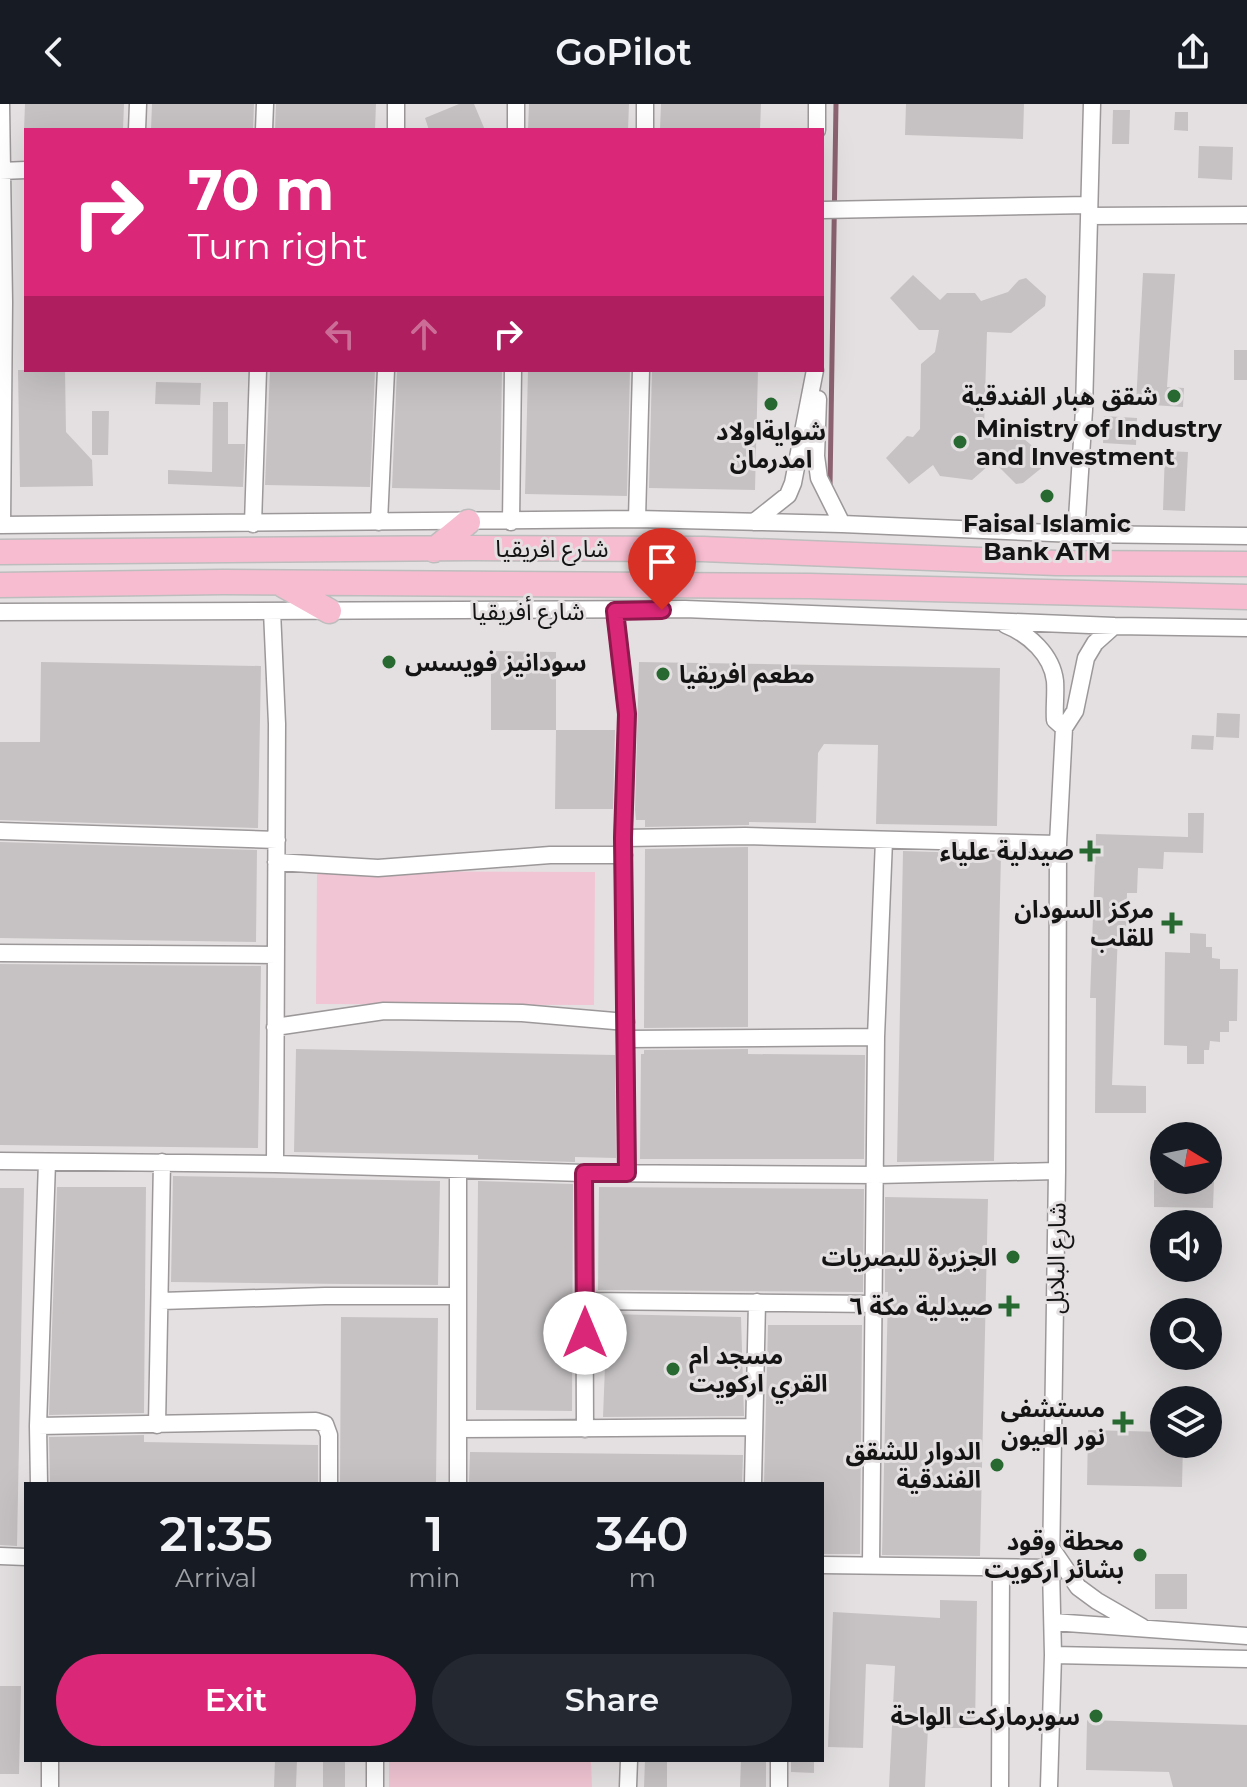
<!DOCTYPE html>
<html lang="en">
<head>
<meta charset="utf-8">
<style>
	:root { --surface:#171b24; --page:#242831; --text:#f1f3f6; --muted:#9ea1a6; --accent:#db2777 }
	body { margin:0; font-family:Montserrat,"Noto Sans Arabic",sans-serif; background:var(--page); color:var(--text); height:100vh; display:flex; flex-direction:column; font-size:30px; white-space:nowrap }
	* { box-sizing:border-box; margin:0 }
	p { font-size:26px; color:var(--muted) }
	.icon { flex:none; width:44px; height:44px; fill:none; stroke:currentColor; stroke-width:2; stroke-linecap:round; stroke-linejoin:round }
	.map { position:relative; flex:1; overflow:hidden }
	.side { position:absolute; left:24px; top:1378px; width:800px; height:280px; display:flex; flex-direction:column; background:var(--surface); border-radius:0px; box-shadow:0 8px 32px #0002 }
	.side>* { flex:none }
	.hud { position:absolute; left:24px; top:24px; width:800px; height:244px; border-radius:0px; box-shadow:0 8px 32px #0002; background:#db2777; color:#fff; overflow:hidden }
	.needle { width:52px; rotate:100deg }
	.buttons { position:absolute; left:1150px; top:1018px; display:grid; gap:16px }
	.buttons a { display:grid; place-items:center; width:72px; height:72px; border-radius:50%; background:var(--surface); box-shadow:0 8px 32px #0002; font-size:40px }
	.pin { position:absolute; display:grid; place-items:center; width:68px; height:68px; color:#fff; margin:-82px -34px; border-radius:50% 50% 50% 0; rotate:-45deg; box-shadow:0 0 8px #0007 }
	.pin .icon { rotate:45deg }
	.me { position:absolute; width:88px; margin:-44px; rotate:0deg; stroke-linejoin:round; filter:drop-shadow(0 0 6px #0008) }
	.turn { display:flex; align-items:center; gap:28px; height:168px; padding:0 32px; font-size:36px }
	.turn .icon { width:104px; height:104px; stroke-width:2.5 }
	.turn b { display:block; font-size:56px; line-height:68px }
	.lanes { display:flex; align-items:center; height:76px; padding:0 32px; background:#0003; justify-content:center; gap:40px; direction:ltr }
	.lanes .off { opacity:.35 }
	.eta { display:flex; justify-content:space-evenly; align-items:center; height:136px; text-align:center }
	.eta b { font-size:48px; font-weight:600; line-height:56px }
	.cta { display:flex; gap:16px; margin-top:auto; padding:16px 32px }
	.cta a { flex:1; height:92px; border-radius:48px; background:var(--accent); color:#fff; font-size:32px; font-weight:600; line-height:92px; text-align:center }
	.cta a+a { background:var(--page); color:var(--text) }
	header { display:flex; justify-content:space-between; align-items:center; height:104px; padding:0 32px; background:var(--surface); font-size:36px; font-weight:600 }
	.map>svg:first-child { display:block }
	.pitch { fill:#f1c5d3 }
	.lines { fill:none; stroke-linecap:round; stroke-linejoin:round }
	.stream { stroke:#8b6270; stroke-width:5 }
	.building { fill:#c6c2c3 }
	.minor-casing { stroke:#9c9899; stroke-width:19 }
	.highway-casing { stroke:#bdbdbd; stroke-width:27 }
	.minor { stroke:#fff; stroke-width:16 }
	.highway { stroke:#f8bcd0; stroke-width:24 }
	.route-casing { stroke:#8e194d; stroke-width:20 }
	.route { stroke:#db2777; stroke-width:14 }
	.poi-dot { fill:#286932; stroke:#e4e0e1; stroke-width:3 }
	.labels { text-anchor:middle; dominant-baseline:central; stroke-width:6; stroke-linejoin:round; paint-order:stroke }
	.poi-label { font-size:24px; font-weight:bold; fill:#151414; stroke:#e4e0e1; text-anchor:end }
	.street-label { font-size:24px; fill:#151414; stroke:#e4e0e1 }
</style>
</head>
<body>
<header><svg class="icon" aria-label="back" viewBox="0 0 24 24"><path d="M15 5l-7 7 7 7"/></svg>GoPilot<svg class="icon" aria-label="share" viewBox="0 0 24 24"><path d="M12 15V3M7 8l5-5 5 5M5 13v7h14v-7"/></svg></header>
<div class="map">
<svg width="1247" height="1683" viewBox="0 0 1247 1683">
	<rect width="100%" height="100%" fill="#e4e0e1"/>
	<path class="pitch" d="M317,767L595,768L594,901L316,900Z
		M389,1656H591L592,1683H389Z"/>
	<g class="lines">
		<path class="stream" d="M830,383L836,0"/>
	</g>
	<path class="building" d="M25,0H124L123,26H24Z
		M152,0H254L253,26H151Z
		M276,0H376L375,26H275Z
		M459,0H474L485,26H429L425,14Z
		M529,0H629L628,26H528Z
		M661,0H761L760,26H660Z
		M906,0H1024L1023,35L905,31Z
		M1113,6H1130L1129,40H1112Z
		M1175,8H1188V27L1174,26Z
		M1199,42L1233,43L1232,76L1198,74Z
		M1143,169L1175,170L1167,283L1184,284L1183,303L1136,300Z
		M913,171L940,196L947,189H975L981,197L1008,188L1019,176L1026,174L1046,192L1045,202L1011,229L987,228L984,324H1011L1042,350L1044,362L1023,379L1016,380L999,363L988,362L972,376L940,372L933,361L909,380L886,354L907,332L913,333L920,325L921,260L935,248L939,226H919L890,194Z
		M1234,246H1247V276H1234Z
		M18,266H65L66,328L92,356L93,382L20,383Z
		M270,266H375L370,383L265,381Z
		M397,266H502L500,386L392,384Z
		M528,266H630L627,392L525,390Z
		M652,266H758L755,386L649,384Z
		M156,278L201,279L200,301L155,300Z
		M213,298H228V340H245L243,383L168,380V366L212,368Z
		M92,307H109L108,351H92Z
		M1104,312L1137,314L1136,341L1103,339Z
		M1165,347L1188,348L1185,407L1163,406Z
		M491,547L556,548V626H491Z
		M41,558L261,562L258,724L0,716V638H40Z
		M639,558L1000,564L997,722L876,720L878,641L824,640L818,649L816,719L749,718V721L645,723V716H636L635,706Z
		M1217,609L1240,610L1239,634L1216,633Z
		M556,626H615L613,705H555Z
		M1192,631L1214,632L1213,646L1191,645Z
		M1188,709H1204L1203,749L1164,748L1163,765L1138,764L1137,789H1127L1126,828H1118L1112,981L1146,982V1009H1095L1096,894H1090L1096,730L1188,733Z
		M0,738L257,746L256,838L0,834Z
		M748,743V923L644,924L645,745Z
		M903,747L1001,750L994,1057L897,1058Z
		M1190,829L1206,830V843H1212V854L1220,855V865H1238L1237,917H1229V928H1220V938L1210,937L1209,946H1204V960H1187V942L1164,941L1165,848L1190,849Z
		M0,860L261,862L258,1044L0,1041Z
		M296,945L615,951L616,1054L575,1053V1058L478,1055V1051L294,1048Z
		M748,945V950L865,951L864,1055H640L641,950H644V946Z
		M173,1072L440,1077L438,1181L171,1178Z
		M1154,1076H1214L1213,1104L1154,1103Z
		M478,1077L573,1080L572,1307L476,1306Z
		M57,1083H146L144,1309L49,1311Z
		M599,1083L864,1085L863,1188L598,1186Z
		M0,1084H24L17,1442L0,1441Z
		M885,1093L988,1095L980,1452L882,1451L888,1188H885Z
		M607,1210L741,1213L744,1312L603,1313Z
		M341,1213L438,1214L436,1380H340Z
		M768,1221H862L860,1450H822V1380H764Z
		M1088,1326L1164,1328V1340H1183L1182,1383L1087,1381Z
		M144,1331V1338L318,1341V1380H50L49,1333Z
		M470,1348L743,1351L742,1380H469Z
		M1155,1470H1187V1505H1155Z
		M940,1496L977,1497L975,1624H928L925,1683H889L895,1562L866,1560L863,1644L828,1643L833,1508L940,1514Z
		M0,1582H21L19,1670H0Z
		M1087,1616L1247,1621V1683H1173L1169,1668L1086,1666Z
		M275,1656H297L296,1683H274Z
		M323,1656H345V1683H323Z
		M645,1656H667V1683H644Z
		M741,1656H766V1683H740Z
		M791,1656H814V1669L791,1668Z"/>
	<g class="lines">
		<g class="minor-casing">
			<path id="minor" d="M1,0L4,198L2,421
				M137,26L138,0
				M264,26L265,0
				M396,26V0
				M516,26V0
				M645,26V0
				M817,26V0
				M0,67L26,66
				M822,106L1089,101
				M1089,112L1247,111
				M818,295L816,352L819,374L842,420
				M637,415L641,266
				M379,418L386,266
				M511,418L513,266
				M754,418L788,391L793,379L815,266
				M253,420L258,266
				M0,421L637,415L842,420L1076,430L1247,432
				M1076,430L1084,306L1092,0
				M272,507L277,620L275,1060
				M615,507L627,610L623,734L627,1069
				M0,508L685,505L1114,522L1247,524
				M1006,521C1029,530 1052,551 1055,577C1056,590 1054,604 1055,616L1064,624
				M0,727L277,736
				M623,734L745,732L1058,740
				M276,758L378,764L550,751H624
				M0,849L276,851
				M275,923L384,907L522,909L626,918
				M627,935L876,933
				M0,1057L275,1060L584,1069L877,1071L1057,1067
				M584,1069L585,1325
				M161,1197L325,1192H458
				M585,1197L873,1200
				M157,1321L162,1058
				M38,1322L316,1317L325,1320L329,1331V1380
				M458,1325L753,1323
				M39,1380L38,1322L47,1058
				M458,1380V1066
				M753,1380L757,1198
				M1052,1445L1078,1483L1097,1497L1142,1523
				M0,1452L26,1453
				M822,1461L1051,1464
				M871,1462L876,933L884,736
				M1053,1518L1247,1532
				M1053,1551L1247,1555
				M50,1656V1683
				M375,1683V1656
				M628,1683L629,1656
				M779,1683V1656
				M1000,1683L1001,1464
				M1049,1683L1053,1551L1051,1464L1057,1067L1058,740L1064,624L1075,607L1086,554L1095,539L1114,522"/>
		</g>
		<g class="highway-casing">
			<path id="highway" d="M434,446L468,418
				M0,448L473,444L703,445L1057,459L1247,460
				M0,481L223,478L810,482L1247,493
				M283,481L329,507"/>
		</g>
		<use href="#minor" class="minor"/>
		<use href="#highway" class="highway"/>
	</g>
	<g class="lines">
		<g class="route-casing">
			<path id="route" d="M585,1229L584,1069H627L623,734L627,610L615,507L662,506"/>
		</g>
		<use href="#route" class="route"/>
	</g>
	<g class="poi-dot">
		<circle cx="1174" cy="292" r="8"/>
		<circle cx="771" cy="300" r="8"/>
		<circle cx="960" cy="338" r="8"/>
		<circle cx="1047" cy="392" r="8"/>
		<circle cx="389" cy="558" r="8"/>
		<circle cx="663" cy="570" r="8"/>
		<path d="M1086 735h8v8h8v8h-8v8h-8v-8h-8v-8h8z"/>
		<path d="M1168 807h8v8h8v8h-8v8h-8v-8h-8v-8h8z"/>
		<circle cx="1013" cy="1153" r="8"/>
		<path d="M1005 1190h8v8h8v8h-8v8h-8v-8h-8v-8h8z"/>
		<circle cx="673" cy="1265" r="8"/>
		<path d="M1119 1306h8v8h8v8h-8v8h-8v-8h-8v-8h8z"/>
		<circle cx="997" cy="1361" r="8"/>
		<circle cx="1140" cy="1451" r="8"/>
		<circle cx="1096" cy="1612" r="8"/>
	</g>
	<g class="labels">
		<g class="poi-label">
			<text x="1158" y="292">شقق هبار الفندقية</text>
			<text x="976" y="324" text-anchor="start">Ministry of Industry<tspan x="976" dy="28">and Investment</tspan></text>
			<text x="771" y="327" text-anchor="middle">شوايةاولاد<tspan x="771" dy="28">امدرمان</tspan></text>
			<text x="1047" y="419" text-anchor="middle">Faisal Islamic<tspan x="1047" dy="28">Bank ATM</tspan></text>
			<text x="405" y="558" text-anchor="start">سودانيز فويسس</text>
			<text x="679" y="570" text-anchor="start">مطعم افريقيا</text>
			<text x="1074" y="747">صيدلية علياء</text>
			<text x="1154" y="805">مركز السودان<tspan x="1154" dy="28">للقلب</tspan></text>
			<text x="997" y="1153">الجزيرة للبصريات</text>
			<text x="993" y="1202">صيدلية مكة ٦</text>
			<text x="689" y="1251" text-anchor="start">مسجد ام<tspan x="689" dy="28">القري اركويت</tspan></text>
			<text x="1105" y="1304">مستشفى<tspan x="1105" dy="28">نور العيون</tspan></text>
			<text x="981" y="1347">الدوار للشقق<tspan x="981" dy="28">الفندقية</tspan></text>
			<text x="1124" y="1437">محطة وقود<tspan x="1124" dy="28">بشائر اركويت</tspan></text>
			<text x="1080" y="1612">سوبرماركت الواحة</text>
		</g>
		<g class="street-label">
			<text x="552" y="444">شارع افريقيا</text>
			<text x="528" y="507">شارع أفريقيا</text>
			<text transform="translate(1056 1154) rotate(-89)">شارع البلابل</text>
		</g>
	</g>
</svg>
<div class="buttons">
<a><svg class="needle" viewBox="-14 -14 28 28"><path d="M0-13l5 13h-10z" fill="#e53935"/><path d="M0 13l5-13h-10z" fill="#9ea1a6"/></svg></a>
<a><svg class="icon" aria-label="sound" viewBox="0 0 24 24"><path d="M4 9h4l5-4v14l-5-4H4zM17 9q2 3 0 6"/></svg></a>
<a><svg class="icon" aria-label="search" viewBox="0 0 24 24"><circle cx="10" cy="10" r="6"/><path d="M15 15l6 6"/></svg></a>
<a><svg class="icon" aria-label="layers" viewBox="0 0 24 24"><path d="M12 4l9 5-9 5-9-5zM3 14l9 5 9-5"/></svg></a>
</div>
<div class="pin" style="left:662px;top:506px;background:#d93025"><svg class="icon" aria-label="arrive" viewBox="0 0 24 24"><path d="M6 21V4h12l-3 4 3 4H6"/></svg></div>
<svg class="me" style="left:585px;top:1229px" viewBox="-20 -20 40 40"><circle r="19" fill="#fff"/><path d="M0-13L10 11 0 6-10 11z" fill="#db2777"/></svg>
<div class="hud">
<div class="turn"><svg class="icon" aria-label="right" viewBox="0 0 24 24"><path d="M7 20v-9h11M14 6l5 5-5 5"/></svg><div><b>70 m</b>Turn right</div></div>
<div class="lanes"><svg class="icon off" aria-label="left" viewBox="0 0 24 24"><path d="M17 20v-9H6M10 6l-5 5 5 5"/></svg><svg class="icon off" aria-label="ahead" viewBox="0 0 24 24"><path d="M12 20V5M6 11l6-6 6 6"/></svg><svg class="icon" aria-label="right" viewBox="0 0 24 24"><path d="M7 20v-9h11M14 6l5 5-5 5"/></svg></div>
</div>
<section class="side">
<div class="eta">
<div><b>21:35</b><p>Arrival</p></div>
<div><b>1</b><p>min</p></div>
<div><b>340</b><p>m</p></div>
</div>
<div class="cta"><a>Exit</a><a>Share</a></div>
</section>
</div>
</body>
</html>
